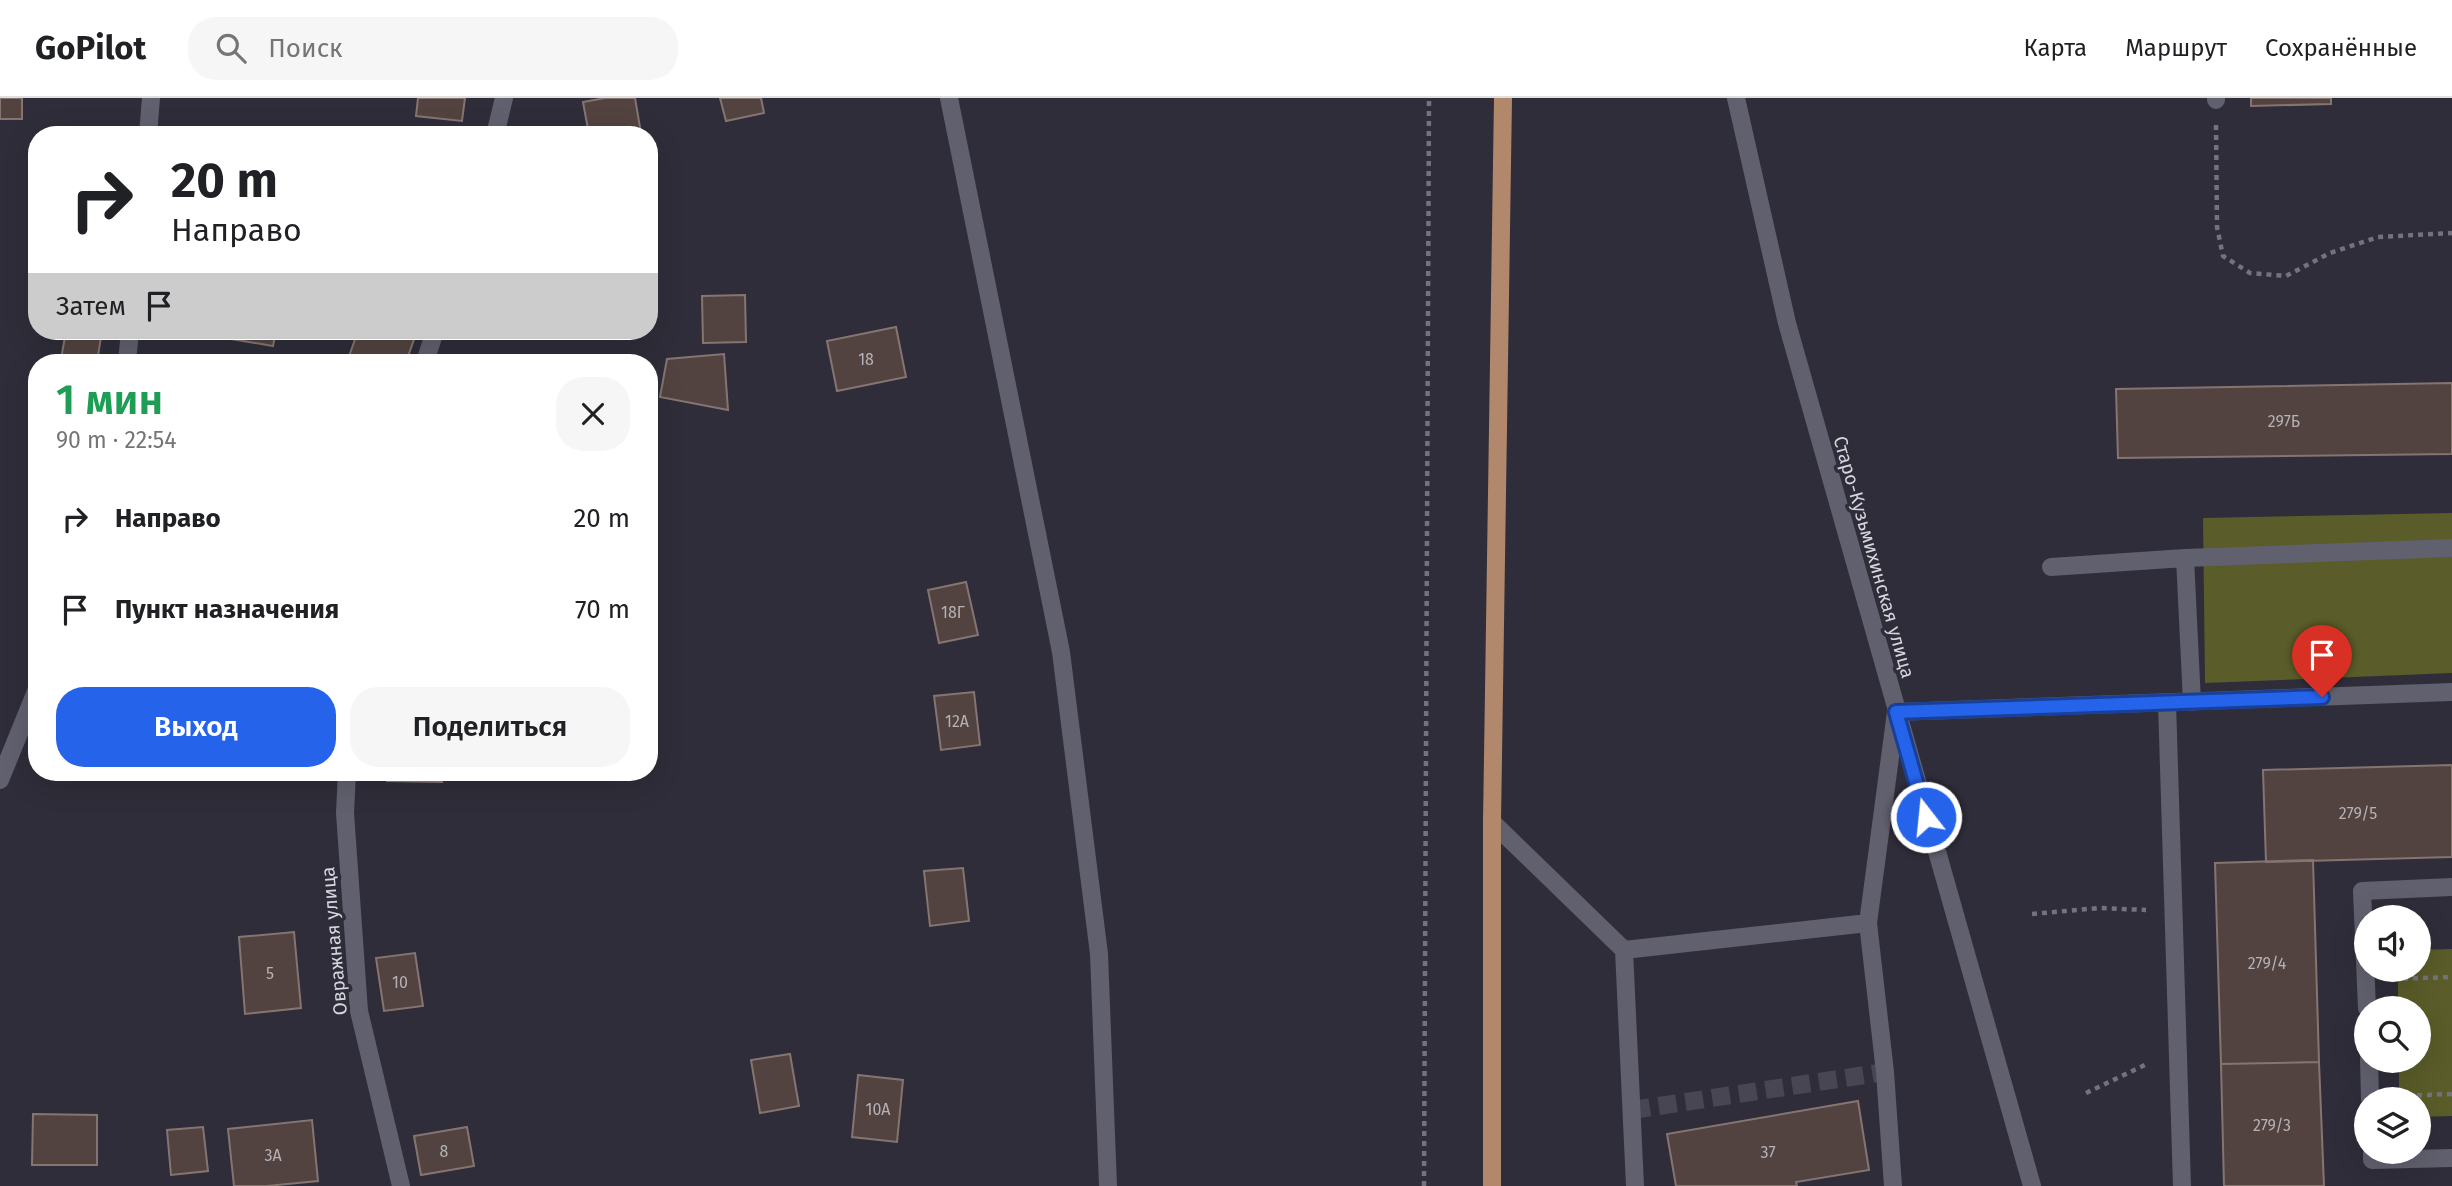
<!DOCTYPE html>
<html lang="ru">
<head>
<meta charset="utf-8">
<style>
	:root { --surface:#fff; --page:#f6f6f6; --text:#202124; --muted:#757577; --line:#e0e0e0; --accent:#2563eb }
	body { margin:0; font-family:"Fira Sans",sans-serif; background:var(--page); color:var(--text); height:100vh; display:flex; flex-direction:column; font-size:26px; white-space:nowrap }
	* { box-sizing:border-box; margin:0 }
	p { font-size:23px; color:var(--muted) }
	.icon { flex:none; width:38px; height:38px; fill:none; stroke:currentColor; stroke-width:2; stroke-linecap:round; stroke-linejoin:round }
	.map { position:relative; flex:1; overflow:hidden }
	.side { position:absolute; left:28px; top:256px; width:630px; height:427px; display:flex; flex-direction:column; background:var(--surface); border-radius:28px; box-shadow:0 7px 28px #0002 }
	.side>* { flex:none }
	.hud { position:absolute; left:28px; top:28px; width:630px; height:214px; border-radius:28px; box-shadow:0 7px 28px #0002; background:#fff; color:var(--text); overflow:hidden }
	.fabs { position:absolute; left:2354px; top:807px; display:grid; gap:14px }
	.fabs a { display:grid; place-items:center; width:77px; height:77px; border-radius:50%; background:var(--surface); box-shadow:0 7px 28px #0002; font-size:35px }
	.pin { position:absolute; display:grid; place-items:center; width:60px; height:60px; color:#fff; margin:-72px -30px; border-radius:50% 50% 50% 0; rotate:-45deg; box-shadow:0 0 7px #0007 }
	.pin .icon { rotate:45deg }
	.me { position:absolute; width:77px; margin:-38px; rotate:344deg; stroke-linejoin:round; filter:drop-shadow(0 0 5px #0008) }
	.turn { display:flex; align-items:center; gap:24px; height:147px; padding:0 28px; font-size:32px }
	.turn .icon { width:91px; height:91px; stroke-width:2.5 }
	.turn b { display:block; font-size:49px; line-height:60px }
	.then { display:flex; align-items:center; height:66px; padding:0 28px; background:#0003; gap:14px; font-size:26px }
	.round { display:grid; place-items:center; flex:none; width:74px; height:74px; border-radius:28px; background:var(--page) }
	.head { display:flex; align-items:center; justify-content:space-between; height:119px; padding:0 28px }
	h1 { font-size:42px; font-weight:600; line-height:52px; color:#1e9e55 }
	.cta { display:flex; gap:14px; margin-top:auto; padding:14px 28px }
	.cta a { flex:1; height:80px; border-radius:28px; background:var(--accent); color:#fff; font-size:28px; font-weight:600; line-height:80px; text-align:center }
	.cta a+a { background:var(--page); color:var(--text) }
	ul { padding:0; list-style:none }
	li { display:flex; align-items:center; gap:21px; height:91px; padding:0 28px }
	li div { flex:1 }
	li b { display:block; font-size:26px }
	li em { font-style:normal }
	header { display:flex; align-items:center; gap:42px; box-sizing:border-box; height:98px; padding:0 35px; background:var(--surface); border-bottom:2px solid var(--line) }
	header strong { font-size:33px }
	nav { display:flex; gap:38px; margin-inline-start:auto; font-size:24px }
	.search { width:490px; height:63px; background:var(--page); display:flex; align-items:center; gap:18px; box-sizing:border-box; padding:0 24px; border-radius:28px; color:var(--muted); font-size:26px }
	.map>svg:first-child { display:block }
	.green { fill:#5a5c29 }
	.building { fill:#524340; stroke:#857571; stroke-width:2 }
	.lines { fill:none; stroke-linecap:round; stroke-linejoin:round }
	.minor-tunnel { stroke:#474652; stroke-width:18; stroke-dasharray:18 9; stroke-linecap:butt }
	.path { stroke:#73737d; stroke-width:4.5; stroke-dasharray:5 5; stroke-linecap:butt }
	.minor { stroke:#61606e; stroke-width:18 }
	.major { stroke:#b1886c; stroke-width:18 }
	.route-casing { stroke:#184099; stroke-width:18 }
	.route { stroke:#2563eb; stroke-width:12 }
	.labels { text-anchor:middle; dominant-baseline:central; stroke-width:7; stroke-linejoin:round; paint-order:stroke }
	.number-label { font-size:16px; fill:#b5b1b6 }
	.street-label { font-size:19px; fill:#d6d6de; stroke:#2e2d39 }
</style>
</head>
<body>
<header>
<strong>GoPilot</strong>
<div class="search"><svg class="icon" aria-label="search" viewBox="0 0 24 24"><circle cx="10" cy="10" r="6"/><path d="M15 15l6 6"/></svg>Поиск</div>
<nav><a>Карта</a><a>Маршрут</a><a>Сохранённые</a></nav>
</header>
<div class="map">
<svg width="2452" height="1088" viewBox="0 0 2452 1088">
	<rect width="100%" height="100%" fill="#2e2d39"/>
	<path class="green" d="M2452,415V575L2205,585L2203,420Z
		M2452,851V1018L2419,1019L2418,1001H2399V963L2418,962V910H2398V872H2418L2419,852Z"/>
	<path class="building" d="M0,0H22V21H0Z
		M418,0H465L462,23L416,18Z
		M605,0H635L641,35L589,37L583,4Z
		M720,0H761L764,15L726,23Z
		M2251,0H2331V6L2251,8Z
		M745,197L746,244L703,245L702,198Z
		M896,229L906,279L837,293L827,243Z
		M66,233H102L97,264L61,261Z
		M213,233H276L273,248L213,238Z
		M358,233H417L406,264H357L348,261Z
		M724,256L728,312L660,299L667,261Z
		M2452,285V356L2118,360L2116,291Z
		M966,484L978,537L939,545L928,492Z
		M974,594L980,647L941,652L934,598Z
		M2452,667V759L2266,764L2263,672Z
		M387,674H442V684L387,683Z
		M2313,762L2319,964L2221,966L2215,765Z
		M963,770L969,823L930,828L924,773Z
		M294,834L301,910L245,916L239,839Z
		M415,855L423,908L384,913L376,860Z
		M790,956L799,1008L760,1015L751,962Z
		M2319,964L2324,1088H2224L2221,966Z
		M858,977L903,982L897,1044L852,1039Z
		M1858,1003L1869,1072L1796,1084L1797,1088H1676L1667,1036Z
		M33,1016L97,1017V1067H32Z
		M312,1022L318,1083L267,1088H234L228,1031Z
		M203,1029L208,1073L171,1077L167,1032Z
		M467,1029L474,1068L421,1077L414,1038Z"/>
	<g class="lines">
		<path class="minor-tunnel" d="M1632,1012L1885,974"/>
		<path class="path" d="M2216,27L2217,129L2223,158L2250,175L2286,178L2330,155L2378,139L2452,135
			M2032,816L2099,810L2146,812
			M2393,881L2452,879
			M2086,995L2149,965
			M2397,998L2452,996
			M1424,1088L1429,0"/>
		<path class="minor" d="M949,0L1061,554L1099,856L1108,1088
			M1736,0L1787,225L2032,1088
			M2216,0V2
			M148,37L151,0
			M495,37L504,0
			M127,264L130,233
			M425,264L435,233
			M2185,460L2452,450
			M2051,469L2185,460L2192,604
			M2167,605L2182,1088
			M347,674L345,715L359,913L401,1088
			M0,682L37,591
			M1492,724L1624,852L1635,1088
			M1868,825L1896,614L2452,594
			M1624,852L1868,825L1885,974L1893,1088
			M2367,910L2362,793L2452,789
			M2369,962L2370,1001
			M2372,1054V1062L2452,1060"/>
		<path class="major" d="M1492,1088V724L1503,0"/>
	</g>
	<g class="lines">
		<g class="route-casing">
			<path id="route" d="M1926,719L1896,614L2322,599"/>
		</g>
		<use href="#route" class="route"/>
	</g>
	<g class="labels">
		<g class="number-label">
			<text x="866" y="261">18</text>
			<text x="2284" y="323">297Б</text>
			<text x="953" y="514">18Г</text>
			<text x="957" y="623">12А</text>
			<text x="2358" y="715">279/5</text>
			<text x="2267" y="865">279/4</text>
			<text x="270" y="875">5</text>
			<text x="400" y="884">10</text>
			<text x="878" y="1011">10А</text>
			<text x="2272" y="1027">279/3</text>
			<text x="444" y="1053">8</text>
			<text x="1768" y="1054">37</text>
			<text x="273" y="1057">3А</text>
		</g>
		<g class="street-label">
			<text transform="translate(1874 459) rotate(74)">Старо-Кузьмихинская улица</text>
			<text transform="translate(334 843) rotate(-95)">Овражная улица</text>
		</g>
	</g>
</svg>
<div class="fabs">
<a><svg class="icon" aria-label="sound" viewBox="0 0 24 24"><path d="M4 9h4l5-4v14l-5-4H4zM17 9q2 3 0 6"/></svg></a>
<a><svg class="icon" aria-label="search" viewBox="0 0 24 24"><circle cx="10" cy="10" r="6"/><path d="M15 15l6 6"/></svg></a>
<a><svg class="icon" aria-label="layers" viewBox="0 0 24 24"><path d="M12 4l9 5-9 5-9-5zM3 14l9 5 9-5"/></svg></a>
</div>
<div class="pin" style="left:2322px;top:599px;background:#d93025"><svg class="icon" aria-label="arrive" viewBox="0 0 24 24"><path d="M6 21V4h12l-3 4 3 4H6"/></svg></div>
<svg class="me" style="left:1926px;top:719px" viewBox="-20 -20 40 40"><circle r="17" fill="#2563eb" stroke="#fff" stroke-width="3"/><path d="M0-11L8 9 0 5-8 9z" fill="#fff"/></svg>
<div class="hud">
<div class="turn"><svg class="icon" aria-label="right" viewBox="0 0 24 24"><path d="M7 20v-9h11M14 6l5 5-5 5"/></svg><div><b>20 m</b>Направо</div></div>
<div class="then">Затем<svg class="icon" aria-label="arrive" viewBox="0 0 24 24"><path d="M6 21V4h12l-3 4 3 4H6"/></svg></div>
</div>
<section class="side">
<div class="head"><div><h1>1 мин</h1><p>90 m · 22:54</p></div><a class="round"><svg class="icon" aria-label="close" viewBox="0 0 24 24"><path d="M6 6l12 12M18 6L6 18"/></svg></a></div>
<ul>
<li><svg class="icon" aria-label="right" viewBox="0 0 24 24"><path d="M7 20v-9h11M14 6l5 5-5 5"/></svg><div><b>Направо</b></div><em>20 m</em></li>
<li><svg class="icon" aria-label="arrive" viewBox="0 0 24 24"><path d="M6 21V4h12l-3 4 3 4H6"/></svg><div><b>Пункт назначения</b></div><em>70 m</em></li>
</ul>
<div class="cta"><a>Выход</a><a>Поделиться</a></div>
</section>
</div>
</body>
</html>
